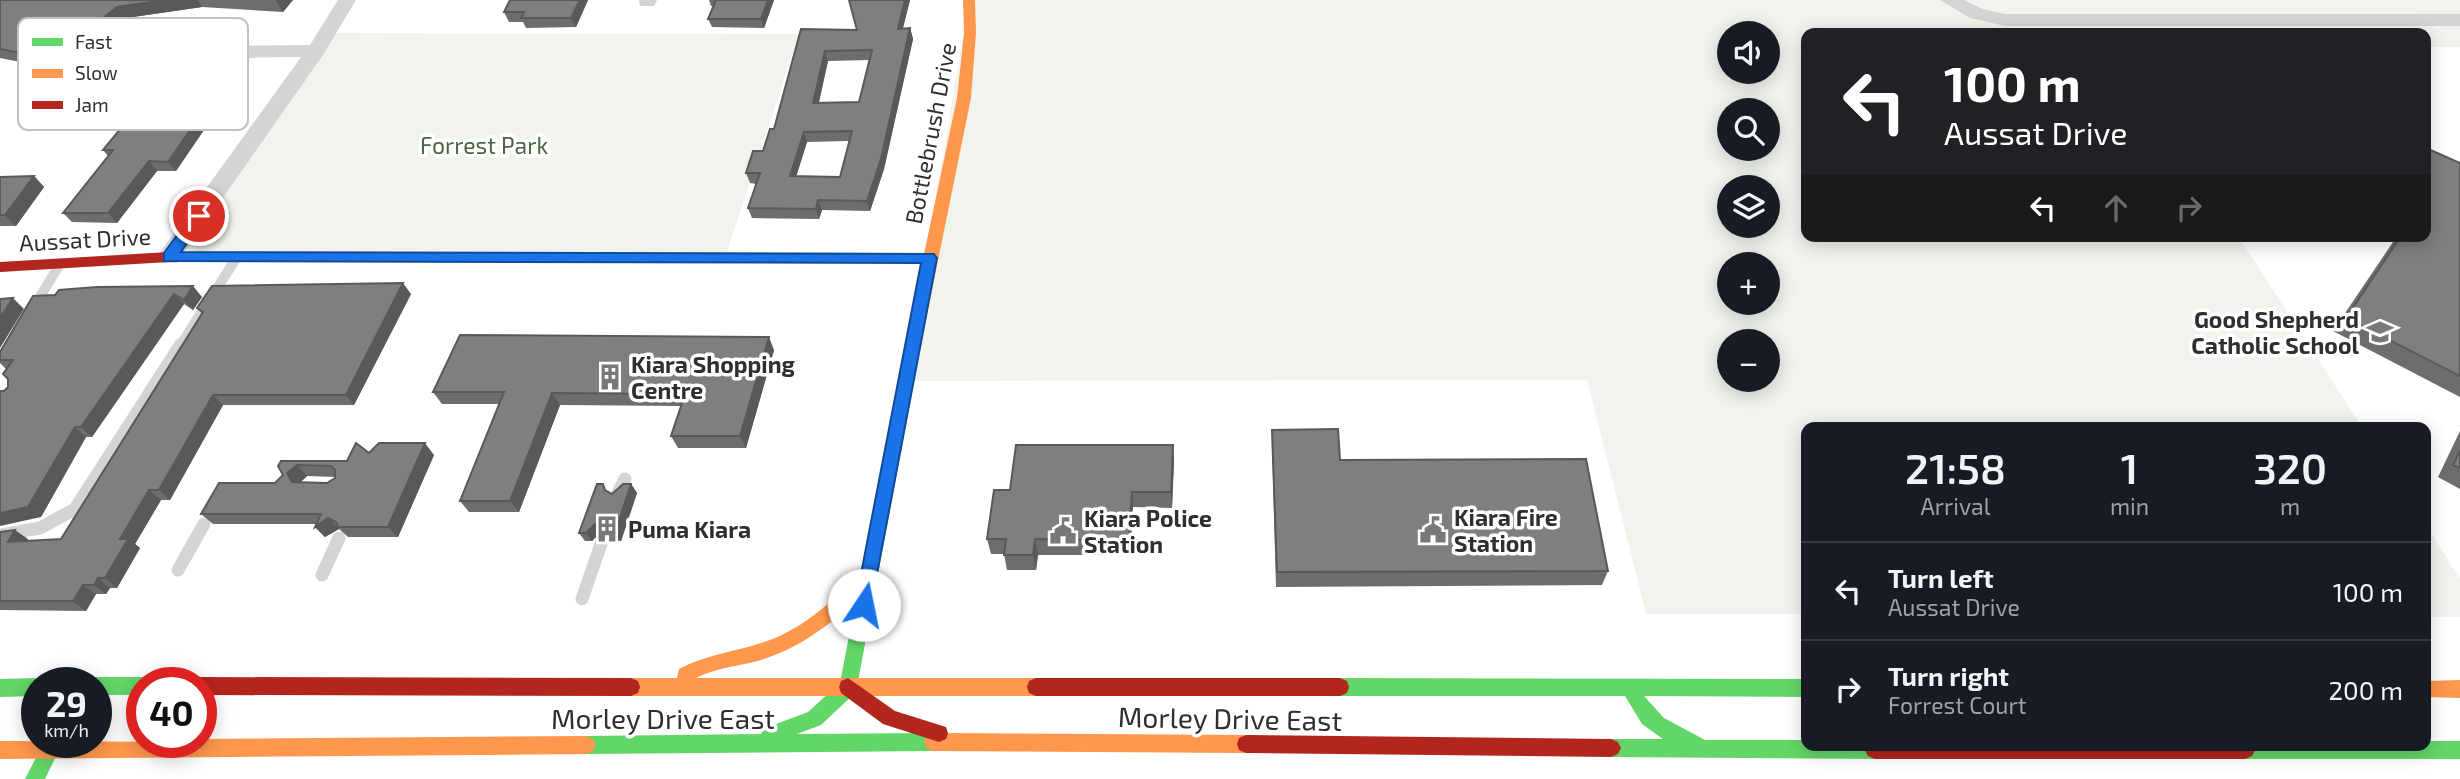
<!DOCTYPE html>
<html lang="en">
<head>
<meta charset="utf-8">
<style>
	:root { --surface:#171b24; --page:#20242c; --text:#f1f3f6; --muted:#9ea1a6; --line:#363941 }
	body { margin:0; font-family:"Exo 2",sans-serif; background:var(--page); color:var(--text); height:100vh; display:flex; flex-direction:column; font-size:26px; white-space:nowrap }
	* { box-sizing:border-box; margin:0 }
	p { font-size:23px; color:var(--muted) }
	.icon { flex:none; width:38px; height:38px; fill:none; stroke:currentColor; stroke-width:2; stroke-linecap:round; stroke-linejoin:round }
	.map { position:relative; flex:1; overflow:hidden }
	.side { position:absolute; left:1801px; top:422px; width:630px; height:329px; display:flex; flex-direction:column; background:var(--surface); border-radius:14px; box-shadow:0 4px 18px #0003 }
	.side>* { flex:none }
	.guide { position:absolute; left:1801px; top:28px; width:630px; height:214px; border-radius:14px; box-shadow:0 4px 18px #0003; background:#202124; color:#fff; overflow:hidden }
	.buttons { position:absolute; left:1717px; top:21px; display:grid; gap:14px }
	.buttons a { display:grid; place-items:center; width:63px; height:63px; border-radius:50%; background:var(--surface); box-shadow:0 4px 18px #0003; font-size:35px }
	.speed { position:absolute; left:21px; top:667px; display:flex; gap:14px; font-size:35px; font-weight:700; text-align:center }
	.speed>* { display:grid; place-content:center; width:91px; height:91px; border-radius:50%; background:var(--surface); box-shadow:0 4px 18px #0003; line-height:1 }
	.speed small { font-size:18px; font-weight:400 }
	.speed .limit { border:10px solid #d22; background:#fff; color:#111 }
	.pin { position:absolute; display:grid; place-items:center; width:60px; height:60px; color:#fff; margin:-30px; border:4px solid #fff; border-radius:50%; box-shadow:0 2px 7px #0007 }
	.me { position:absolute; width:77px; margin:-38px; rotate:11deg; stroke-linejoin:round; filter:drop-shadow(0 0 5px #0008) }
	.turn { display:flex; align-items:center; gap:24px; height:147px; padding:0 28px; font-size:32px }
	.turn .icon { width:91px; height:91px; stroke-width:2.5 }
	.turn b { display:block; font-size:49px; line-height:60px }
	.lanes { display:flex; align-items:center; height:66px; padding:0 28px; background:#0003; justify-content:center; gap:35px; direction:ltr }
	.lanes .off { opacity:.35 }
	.eta { display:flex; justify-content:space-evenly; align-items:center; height:119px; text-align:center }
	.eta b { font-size:42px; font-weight:600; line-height:49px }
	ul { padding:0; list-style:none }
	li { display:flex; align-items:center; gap:21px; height:98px; padding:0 28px; border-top:2px solid var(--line) }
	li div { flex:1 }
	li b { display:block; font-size:26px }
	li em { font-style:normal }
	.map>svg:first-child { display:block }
	.green { fill:#f0f4ed; fill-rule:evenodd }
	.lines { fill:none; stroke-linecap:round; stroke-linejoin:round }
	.lane-far1 { stroke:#d4d4d4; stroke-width:10 }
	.lane { stroke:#d4d4d4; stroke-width:13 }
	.street { fill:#d4d4d4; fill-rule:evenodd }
	.fast { fill:#63d668; fill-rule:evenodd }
	.slow { fill:#ff974d; fill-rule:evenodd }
	.jam { fill:#b3261e; fill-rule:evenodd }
	.wall { fill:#6d6d6d; fill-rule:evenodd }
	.shaded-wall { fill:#595959 }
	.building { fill:#7f7f7f; stroke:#595959; stroke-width:2; fill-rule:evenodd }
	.route { fill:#1a73e8; stroke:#114b97; stroke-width:2 }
	.labels { text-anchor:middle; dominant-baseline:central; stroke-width:7; stroke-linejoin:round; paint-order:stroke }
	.street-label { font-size:23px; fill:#2f2f2f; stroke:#fff }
	.park-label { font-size:23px; fill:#4d6641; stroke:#fff }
	.poi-label { font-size:23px; font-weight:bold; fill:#2f2f2f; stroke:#fff; text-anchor:start }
	.near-street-label { font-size:28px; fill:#2f2f2f; stroke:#fff }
	.key { fill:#fff; stroke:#c1c1c1; stroke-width:2 }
	.key-label { font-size:19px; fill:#2f2f2f }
</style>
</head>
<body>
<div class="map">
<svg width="2460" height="779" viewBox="0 0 2460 779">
	<rect width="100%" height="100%" fill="#fff"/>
	<path class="green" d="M969,0H2460V47H2426V33H1806V236H2238L2362,427H1806V614H1646L1587,380L906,381ZM1729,33H1768V72H1729ZM1729,110H1768V149H1729ZM1729,187H1768V226H1729ZM1729,264H1768V303H1729ZM1729,341H1768V380H1729Z
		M326,33L799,34L725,258L169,257Z
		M2426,525L2460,579V617H2426Z"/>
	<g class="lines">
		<path class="lane-far1" d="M33,308L60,264
			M180,346L237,257"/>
		<path class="lane" d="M618,493L625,479
			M0,535L40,528L75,509L181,344
			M178,570L204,524
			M322,575L339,538
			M582,599L602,541"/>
		<path class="street" d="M338,0H356L323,55L177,263H161L158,257L161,251L301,57L207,58L147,63L140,61L137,57L140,53L207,46L310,45Z
			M639,0H657L654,6H640Z
			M1940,0H1964L1983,9L2005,14H2460V26H2005L1970,18Z"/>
		<path class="fast" d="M527,252L929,253L936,258L929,263L527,262L520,257Z
			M912,343L920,349L857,687L855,693L821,725L797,734L933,733L940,736L942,742L940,748L933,751L586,754L579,751L576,745L579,739L586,736L761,734L763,729L808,712L840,683L904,349Z
			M96,677H142L150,682H142V695H96V682H88Z
			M37,678L44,682H37V696L0,697V679Z
			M1340,678L1806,679V697L1644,696L1664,718L1705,740H1806V746H1883L1885,750L1882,756L1875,759L1611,757L1604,754L1601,748L1604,742L1611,739H1663L1642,724L1625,696H1340L1333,693L1331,687L1333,681Z
			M2426,741H2460V759H2245L2238,756L2235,750L2237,746H2426Z
			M44,742H63L45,779H25Z"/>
		<path class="slow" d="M963,0H975L976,33L971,98L920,349L912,355L904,349L957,98L964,33Z
			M869,569L875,572L878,577L875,582C842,615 809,644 764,659C742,666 717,667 696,678H1036L1043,681L1045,687L1043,693L1036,696H631L624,693L622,687L624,681L631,678H677L679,669C707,654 737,652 767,641C805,628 834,599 863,572Z
			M2460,680V698L2426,697V681Z
			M933,733L1246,735L1253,738L1255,744L1253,750L1246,753L933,751L926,748L924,742L926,736Z
			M586,736L593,739L596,745L593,751L586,754L0,759V741L201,742V739Z"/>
		<path class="jam" d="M169,252H527L534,257L527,262H169L0,272V262Z
			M201,677L631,678L638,681L640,687L638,693L631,696L201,695V682H193Z
			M848,678L895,711L946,727L948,733L946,739L939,742L883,724L841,693L839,687L841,681Z
			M1036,678H1340L1347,681L1349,687L1347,693L1340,696H1036L1029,693L1027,687L1029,681Z
			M1246,735L1611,739L1618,742L1621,748L1618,754L1611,757L1246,753L1239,750L1237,744L1239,738Z
			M1867,746H2253L2255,750L2252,756L2245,759H1875L1868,756L1865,750Z"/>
	</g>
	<path class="wall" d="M0,0H293L283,12L202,7L126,18L61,70L0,58Z
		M510,0H588L576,27L526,28L523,22H509L504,12Z
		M709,0H774L764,28L712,27L708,19L714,6H711Z
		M910,0L903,28H910L913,39L884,169L870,211L822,210L819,219L752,218L748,208L757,184L750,183L746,173L763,151L774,129L801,29L857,30ZM869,60L859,102L819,103L828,61ZM849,141L840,177L796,176L807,142Z
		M233,68L240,77L176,171H157L117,223L72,222L63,213L108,156L103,150L129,122Z
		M2460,163V397L2333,331L2397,236H2426Z
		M34,176L44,187L16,226H0V177Z
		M97,287L202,297L193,310L184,304L92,437H86L41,517L4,391L8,387V379L6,369L0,363V352L55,295Z
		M411,294L354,405H223L170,500H161L135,544L140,548L117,588H110L106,594H96L86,611L0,610V532L28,539L27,541L61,539L202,314L197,308Z
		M774,350L746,448H678L671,436L681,406L560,405L519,512H469L460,501L499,404H442L433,392Z
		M1272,430L1340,460L1608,571L1602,585L1276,587L1272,445Z
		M2460,431V489L2438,477Z
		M1173,445L1174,461L1172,508L1133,507L1130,555H1038L1036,570H1007L1004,554H991L987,539L1010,490Z
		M369,453L434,455L398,537H348L339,529L325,537L315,527L316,524H213L201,514L275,483L283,475L278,466L347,461ZM307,476L335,477V478L327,483H300Z
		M631,484L637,493L621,541H611L606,534L601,532L592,541H585L579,533L608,491L612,494Z"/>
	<path class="shaded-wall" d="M165,0H198L202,7L126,18L61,70L52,59L117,7Z
		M277,0H293L283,12L276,1Z
		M580,0H588L576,27L571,18Z
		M768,0H774L764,28L761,19Z
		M905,0H910L900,39L898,29Z
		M910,28L913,39L884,169L870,211L867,201Z
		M825,51L828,61L816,113L813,103Z
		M233,68L240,77L176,171L168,162Z
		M804,132L807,142L793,187L790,176Z
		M149,161L157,171L117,223L108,213Z
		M34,176L44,187L16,226L5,215Z
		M818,200L822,210L819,219L816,209Z
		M403,283L411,294L354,405L346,395Z
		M193,286L202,297L193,310L184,300Z
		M174,294L184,304L92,437L81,427Z
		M13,298L24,309L0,348V318Z
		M769,337L774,350L746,448L740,436Z
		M552,393L560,405L519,512L510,501Z
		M213,395L223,405L170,500L159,490Z
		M75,427L86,437L41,517L0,526V513Z
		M425,443L434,455L398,537L388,527Z
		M1173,445L1174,461L1172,508L1171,492Z
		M297,465L307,476L298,484L292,482L287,473Z
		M631,484L637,493L621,541L615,533Z
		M149,490L161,500L135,544L140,548L117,588L105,578L120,539Z
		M1132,492L1133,507L1130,555L1129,540Z
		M328,518L339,529L325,537L315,527Z
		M595,524L601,532L592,541L586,533Z
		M15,530L28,539L21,551L8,542Z
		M1035,539L1038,555L1036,570L1033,555Z
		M98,578L110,588L106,594L94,585Z
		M83,585L96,594L86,611L73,601Z"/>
	<path class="building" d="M0,0H165L117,7L52,59L0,49Z
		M510,0H580L571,18H521L524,12H504Z
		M716,0H768L761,19H708Z
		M849,0H905L898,29L910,28L881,159L867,201L818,200L816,209L748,208L760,173H746L753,151H763L770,129H774L801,29L857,30ZM872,50L859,102L813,103L825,51ZM852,131L840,177L790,176L804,132Z
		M233,68L168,162L149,161L108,213H63L113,150H103L126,122H129L157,81L192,80L200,69Z
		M2426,148L2460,163V376L2346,318L2401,236H2426Z
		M34,176L5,215H0V177Z
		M403,283L346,395H213L159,490H149L120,539H128L105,578H98L94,585H83L73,601H0V532L15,530L8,542L61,539L203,312L197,308L212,286Z
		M193,286L184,300L174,294L81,427H75L28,507L0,513V391H4L8,387V379L3,374L13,360H0V352L33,296L55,295L59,290L97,287Z
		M13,298L0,318V299Z
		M460,335L769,337L740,436H671L685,394L552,393L510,501H460L504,392H433Z
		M1338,429L1340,460L1586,459L1608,571L1277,572L1272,430Z
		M356,443L369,453L379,443H425L388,527H338L336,522L328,518L315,527L321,514H201L219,483H275L283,475L278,466L281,461H347ZM297,465L331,466L335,470V478L327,483L292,482L287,473Z
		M1016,445H1173L1171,492H1132L1129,540L1035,539L1033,555H1004L1006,539H987L994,490H1010Z
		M2460,451V468L2453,465Z
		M597,484H603L605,490L612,494L623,484H631L615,533H605L603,526L595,524L586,533H579Z"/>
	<path class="route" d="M199,211L206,216L181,252L934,254L937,258L870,611H858L855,605L921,263L164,261V253L194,212Z"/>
	<defs>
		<g id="school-bare" transform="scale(2.1)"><path d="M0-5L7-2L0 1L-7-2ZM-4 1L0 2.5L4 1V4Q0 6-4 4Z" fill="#787878" stroke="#fff" stroke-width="2.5" paint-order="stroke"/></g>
		<g id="building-bare" transform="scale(2.1)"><path d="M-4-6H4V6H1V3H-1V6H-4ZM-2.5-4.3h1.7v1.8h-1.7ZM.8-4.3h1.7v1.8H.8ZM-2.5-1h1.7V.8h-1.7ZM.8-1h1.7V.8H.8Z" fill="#787878" stroke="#fff" stroke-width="2.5" paint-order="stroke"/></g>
		<g id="civic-bare" transform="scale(2.1)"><path d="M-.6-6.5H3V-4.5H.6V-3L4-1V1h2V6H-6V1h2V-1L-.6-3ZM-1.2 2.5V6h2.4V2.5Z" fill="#787878" stroke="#fff" stroke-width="2.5" paint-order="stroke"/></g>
	</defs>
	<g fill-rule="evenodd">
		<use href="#school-bare" x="2380" y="332"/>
		<use href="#building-bare" x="610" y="377"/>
		<use href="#building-bare" x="607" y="529"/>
		<use href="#civic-bare" x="1433" y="530"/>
		<use href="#civic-bare" x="1063" y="531"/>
	</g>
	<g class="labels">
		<g class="street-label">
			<text transform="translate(930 133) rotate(-79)">Bottlebrush Drive</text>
			<text transform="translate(85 239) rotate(-3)">Aussat Drive</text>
		</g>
		<g class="park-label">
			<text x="484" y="145">Forrest Park</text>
		</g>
		<g class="poi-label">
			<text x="2359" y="319" text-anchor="end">Good Shepherd<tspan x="2359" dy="26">Catholic School</tspan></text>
			<text x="631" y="364">Kiara Shopping<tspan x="631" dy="26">Centre</tspan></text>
			<text x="1454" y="517">Kiara Fire<tspan x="1454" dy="26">Station</tspan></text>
			<text x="1084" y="518">Kiara Police<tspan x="1084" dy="26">Station</tspan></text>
			<text x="628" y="529">Puma Kiara</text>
		</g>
		<g class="near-street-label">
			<text x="663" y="718">Morley Drive East</text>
			<text transform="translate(1230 718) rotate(1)">Morley Drive East</text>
		</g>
	</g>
	<rect x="18" y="18" width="230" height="112" rx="10" class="key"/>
	<rect x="32" y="38" width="31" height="8" fill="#63d668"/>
	<rect x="32" y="69" width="31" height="9" fill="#ff974d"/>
	<rect x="32" y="101" width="31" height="8" fill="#b3261e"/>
	<g class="key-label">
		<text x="75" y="49">Fast</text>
		<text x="75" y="80">Slow</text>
		<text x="75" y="112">Jam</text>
	</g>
</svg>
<div class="buttons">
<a><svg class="icon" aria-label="sound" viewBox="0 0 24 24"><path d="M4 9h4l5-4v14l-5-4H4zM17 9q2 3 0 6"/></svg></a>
<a><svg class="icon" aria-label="search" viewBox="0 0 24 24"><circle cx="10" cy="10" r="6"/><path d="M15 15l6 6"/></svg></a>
<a><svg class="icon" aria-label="layers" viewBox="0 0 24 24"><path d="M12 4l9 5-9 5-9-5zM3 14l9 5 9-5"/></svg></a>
<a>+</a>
<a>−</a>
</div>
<div class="speed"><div>29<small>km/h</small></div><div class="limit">40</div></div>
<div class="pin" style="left:199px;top:216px;background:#d93025"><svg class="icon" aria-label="arrive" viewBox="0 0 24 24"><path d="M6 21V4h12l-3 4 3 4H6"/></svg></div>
<svg class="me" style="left:864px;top:605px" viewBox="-20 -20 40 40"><circle r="19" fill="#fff"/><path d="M0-13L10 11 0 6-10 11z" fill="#1a73e8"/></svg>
<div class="guide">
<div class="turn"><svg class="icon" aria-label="left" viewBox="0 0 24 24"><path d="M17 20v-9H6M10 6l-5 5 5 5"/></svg><div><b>100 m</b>Aussat Drive</div></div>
<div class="lanes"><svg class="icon" aria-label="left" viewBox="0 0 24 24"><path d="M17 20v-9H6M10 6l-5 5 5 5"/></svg><svg class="icon off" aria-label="ahead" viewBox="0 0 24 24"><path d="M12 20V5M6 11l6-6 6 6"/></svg><svg class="icon off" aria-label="right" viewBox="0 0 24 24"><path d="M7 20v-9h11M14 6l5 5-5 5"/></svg></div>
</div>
<section class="side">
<div class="eta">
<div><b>21:58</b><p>Arrival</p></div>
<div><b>1</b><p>min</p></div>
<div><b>320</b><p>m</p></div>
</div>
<ul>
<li><svg class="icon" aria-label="left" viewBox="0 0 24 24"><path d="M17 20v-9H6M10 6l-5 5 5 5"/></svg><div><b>Turn left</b><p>Aussat Drive</p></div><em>100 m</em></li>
<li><svg class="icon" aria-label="right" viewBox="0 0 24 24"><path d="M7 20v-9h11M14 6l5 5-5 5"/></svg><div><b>Turn right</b><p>Forrest Court</p></div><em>200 m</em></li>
</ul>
</section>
</div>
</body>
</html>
